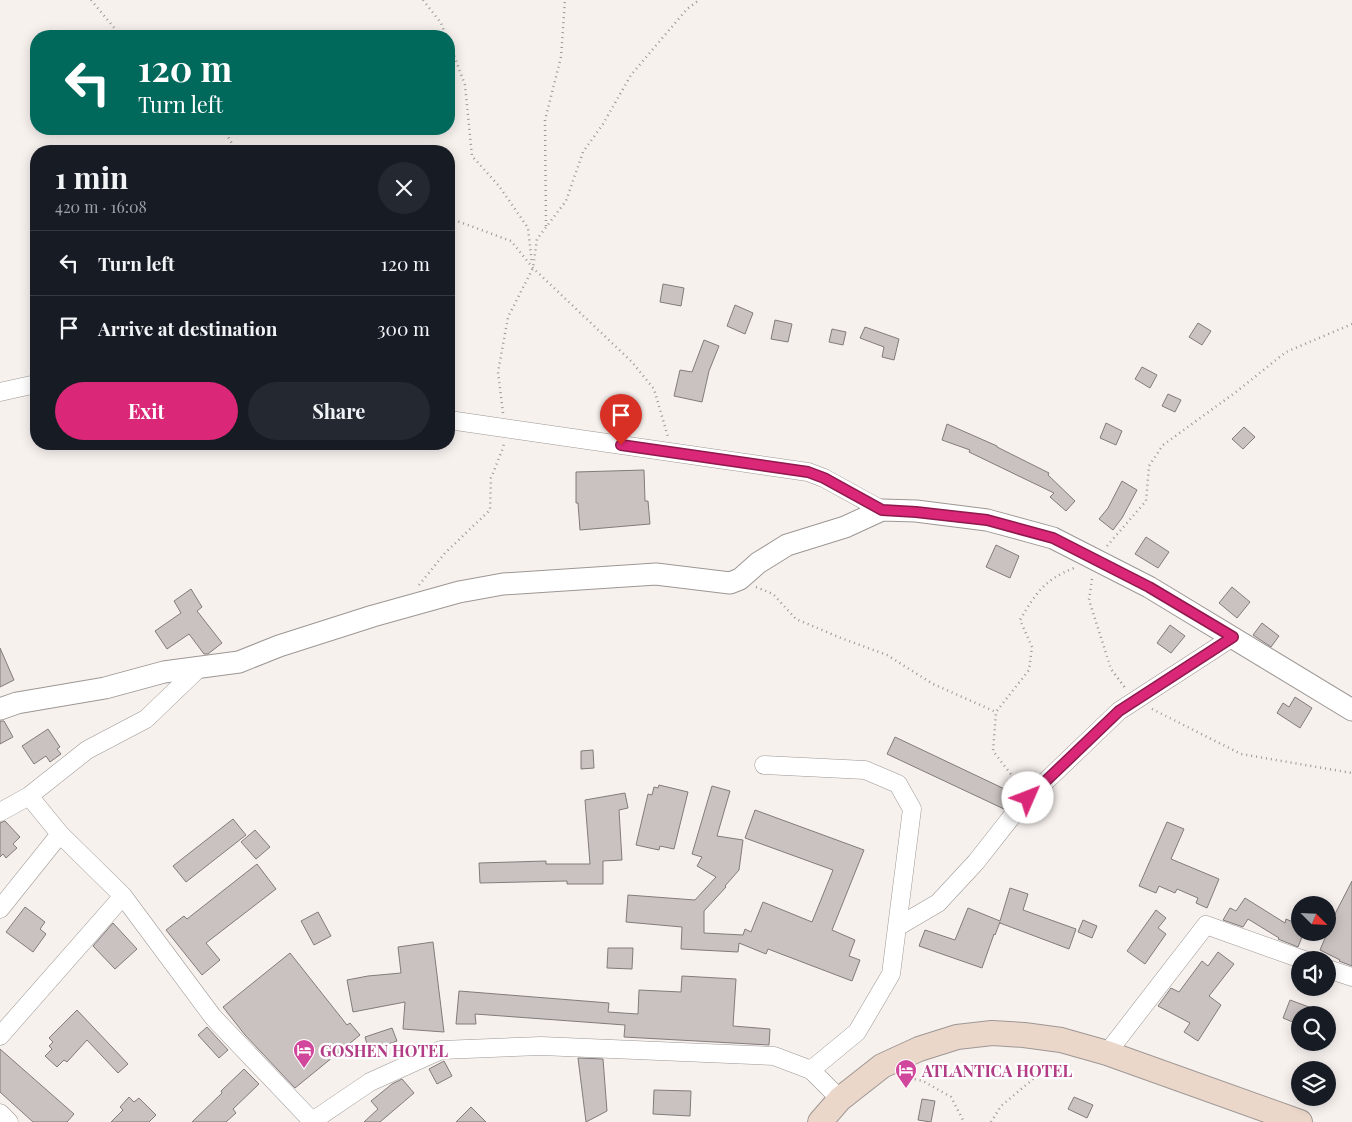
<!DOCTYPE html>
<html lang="en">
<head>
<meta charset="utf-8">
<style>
	:root { --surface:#171b24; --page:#242831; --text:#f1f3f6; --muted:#9ea1a6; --line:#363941; --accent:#db2777 }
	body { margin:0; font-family:"Playfair Display",serif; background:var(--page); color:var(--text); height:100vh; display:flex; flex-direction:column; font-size:19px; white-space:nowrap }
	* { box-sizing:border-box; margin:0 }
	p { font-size:16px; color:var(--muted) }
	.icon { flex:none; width:28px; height:28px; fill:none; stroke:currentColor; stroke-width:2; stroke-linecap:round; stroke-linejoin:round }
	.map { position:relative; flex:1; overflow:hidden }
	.side { position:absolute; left:30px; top:145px; width:425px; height:305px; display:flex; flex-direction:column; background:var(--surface); border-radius:20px; box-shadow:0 2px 12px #0003 }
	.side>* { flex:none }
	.banner { position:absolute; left:30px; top:30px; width:425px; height:105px; border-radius:20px; box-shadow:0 2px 12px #0003; background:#00695c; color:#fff; overflow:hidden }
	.needle { width:32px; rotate:114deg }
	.tools { position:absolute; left:1291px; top:896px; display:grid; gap:10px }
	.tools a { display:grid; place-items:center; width:45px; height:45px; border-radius:50%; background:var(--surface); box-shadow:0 2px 12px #0003; font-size:25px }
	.pin { position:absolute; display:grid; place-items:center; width:42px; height:42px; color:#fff; margin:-51px -21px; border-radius:50% 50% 50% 0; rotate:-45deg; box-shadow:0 0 5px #0007 }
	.pin .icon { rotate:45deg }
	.me { position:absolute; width:55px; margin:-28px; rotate:46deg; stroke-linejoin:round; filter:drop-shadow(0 0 4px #0008) }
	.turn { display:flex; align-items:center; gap:18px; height:105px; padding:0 25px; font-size:22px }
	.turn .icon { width:65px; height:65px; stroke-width:2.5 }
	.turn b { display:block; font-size:35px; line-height:42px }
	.round { display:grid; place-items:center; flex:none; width:52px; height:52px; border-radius:26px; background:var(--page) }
	.headline { display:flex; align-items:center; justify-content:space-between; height:85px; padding:0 25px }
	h1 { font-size:30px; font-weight:700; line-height:38px }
	.button { display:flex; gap:10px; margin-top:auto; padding:10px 25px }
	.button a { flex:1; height:58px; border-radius:30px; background:var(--accent); color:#fff; font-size:20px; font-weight:700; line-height:58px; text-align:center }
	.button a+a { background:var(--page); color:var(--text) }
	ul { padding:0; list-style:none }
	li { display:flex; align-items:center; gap:15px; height:65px; padding:0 25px; border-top:1px solid var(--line) }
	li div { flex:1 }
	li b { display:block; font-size:19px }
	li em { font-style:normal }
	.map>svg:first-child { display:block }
	.building { fill:#c9c2c1; stroke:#817b7a }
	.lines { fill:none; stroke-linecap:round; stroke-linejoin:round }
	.minor-casing { stroke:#9d9794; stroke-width:19 }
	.tertiary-casing { stroke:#9d9794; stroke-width:23 }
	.secondary-casing { stroke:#9d9794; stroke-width:26 }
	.path { stroke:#9b9795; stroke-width:2.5; stroke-dasharray:1 4; stroke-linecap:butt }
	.minor { stroke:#fff; stroke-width:18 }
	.tertiary { stroke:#fff; stroke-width:21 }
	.secondary { stroke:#ebd6ca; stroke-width:24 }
	.route-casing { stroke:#8e194d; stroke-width:12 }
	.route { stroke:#db2777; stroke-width:9 }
	.labels { text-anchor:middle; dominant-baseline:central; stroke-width:4.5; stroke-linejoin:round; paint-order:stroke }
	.hotel-label { font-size:16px; font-weight:bold; fill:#b23c85; stroke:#fff; text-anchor:start }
</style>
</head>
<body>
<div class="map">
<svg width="1352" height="1122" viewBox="0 0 1352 1122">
	<rect width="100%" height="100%" fill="#f7f1ee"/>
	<path class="building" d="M663,284L684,288L681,306L660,302Z
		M735,305L753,313L745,334L727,326Z
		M775,320L792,324L788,342L771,339Z
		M1198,323L1211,331L1202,345L1189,337Z
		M865,327L899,339L894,360L882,357L884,347L860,338Z
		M832,329L846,332L843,345L829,342Z
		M704,340L719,346L709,371L702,402L674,396L680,370L692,372Z
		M1142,367L1157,375L1150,388L1135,379Z
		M1168,394L1181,400L1175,412L1162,406Z
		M1106,423L1122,431L1116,445L1100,438Z
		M947,424L997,446V447L1049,473L1048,475L1075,501L1066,511L1050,497L1054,493L969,452L970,450L942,440Z
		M1244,427L1255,437L1243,449L1232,439Z
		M644,470L645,501H648L650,524L580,530L578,503H576V472Z
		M1122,481L1137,490L1122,518L1113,530L1099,519L1108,508Z
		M1146,537L1169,552L1158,568L1135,554Z
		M996,545L1019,556L1010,578L986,567Z
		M1232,587L1250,602L1237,618L1219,603Z
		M191,589L202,607L197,611L222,643L208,654H204L189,634L167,649L155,631L181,613L174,601Z
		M1262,623L1279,636L1271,647L1253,635Z
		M1170,625L1185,636L1171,653L1157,643Z
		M0,648L14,680L0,687Z
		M1295,697L1312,708L1300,728L1277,713L1283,703L1289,707Z
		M0,721H4L13,737L0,744Z
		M48,729L60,747L57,749L61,754L50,762L46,756L34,764L22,746Z
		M895,737L1013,793L1008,805L1004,809L887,754Z
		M593,750L594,768L581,769V751Z
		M659,785L688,792L674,849L660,846L659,850L636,845L648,794L652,795L654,787L658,788Z
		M712,786L730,791L717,836L743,840L739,870L725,886L726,887L704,911V933L743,935L745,929L751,932L763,902L812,922L833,870L745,838L755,810L864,850L832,930L855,940L849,956L860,960L852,981L768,949L766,954L739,943L738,952L681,949L682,927L626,922L628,895L695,900L716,877L697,866L702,857L692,854Z
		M625,793L628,808L619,810L622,860L603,861V884H567V881L480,883L479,863L546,861V864H590L585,800Z
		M233,819L246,835L186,882L173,866Z
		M5,821L20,837L13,844L17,848L6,858L3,854L0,857V823Z
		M1167,822L1184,829L1171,859L1219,879L1207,908L1196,903L1198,898L1177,889L1175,893L1159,886L1156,893L1139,886Z
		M255,830L270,847L256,859L241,842Z
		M257,864L276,889L206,943L220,960L202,975L166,930L184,916L187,919Z
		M1352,881V966L1339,961L1340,960L1320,950L1336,912Z
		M1010,888L1028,894L1023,910L1076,929L1069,949L1000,923V922L995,935L994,934L982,968L919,946L925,930L955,940L968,908L1000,921Z
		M1245,898L1285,923L1286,919L1300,925V932H1304L1298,947L1278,939L1279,938L1248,919L1243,927L1223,920L1230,908L1236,911Z
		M25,907L45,922L40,929L46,934L33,952L6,932Z
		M1156,910L1166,918L1158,928L1166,934L1145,964L1127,951Z
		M318,912L331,936L314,945L301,921Z
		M1083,920L1097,926L1092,938L1078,932Z
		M113,923L137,949L115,969L93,946Z
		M433,942L444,1032L403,1029L405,1002L353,1012L347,980L368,976L401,973L398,947Z
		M608,948H633L632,969L607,968Z
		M1218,952L1234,964L1209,996L1221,1005L1198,1041L1184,1032L1190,1023L1158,1006L1171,988L1179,992L1202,961L1208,966Z
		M290,953L347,1025L350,1023L360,1035L295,1088L245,1035L223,1007Z
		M682,976L736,979L733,1026L770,1029L769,1045L624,1037L625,1025L475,1014L476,1024H456L459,991L609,1003L608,1012L638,1014L639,990L681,992Z
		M1290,1000L1328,1014V1015H1300V1025L1283,1018Z
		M77,1010L128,1064L118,1073L87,1040L67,1062L64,1060L57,1067L45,1056L52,1049L49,1046L53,1042L49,1038Z
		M207,1027L228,1050L219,1058L198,1035Z
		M392,1028L397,1041L369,1051L365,1037Z
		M0,1049L74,1114L67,1122H33L0,1092Z
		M578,1058L603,1059L607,1111L586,1122Z
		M444,1061L452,1076L437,1084L429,1069Z
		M244,1069L259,1084L233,1109L236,1113L226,1122H192L222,1093L221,1091Z
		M402,1079L414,1093L380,1122H364L378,1109L371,1101L392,1084Z
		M654,1090L691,1091L690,1116L653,1114Z
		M129,1097L134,1102L139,1098L156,1115L149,1122H111L123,1110L120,1107Z
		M1074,1097L1093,1105L1087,1118L1068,1109Z
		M922,1099L935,1101L931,1122L918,1120Z
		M471,1107L486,1122H456Z"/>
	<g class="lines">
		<g class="minor-casing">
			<path id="minor" d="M0,392L36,384
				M449,420L808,472L824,478L882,510
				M764,765L865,770L898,784L912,809L891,974L857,1032L811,1070
				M29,796L60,834L123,896L213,1017L312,1121
				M0,812L29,796L87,750L146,719L200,667
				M0,909L60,834
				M897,927L938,903L976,862L1020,806L1119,711L1233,637
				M1328,969L1352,977
				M0,1036L123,896
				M1107,1053L1206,925L1304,960
				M0,1113L9,1122
				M311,1122L370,1082L441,1050L541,1046L774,1056L811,1070L840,1099"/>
		</g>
		<g class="tertiary-casing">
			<path id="tertiary" d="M0,709L17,703L105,688L164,672L239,662L279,646L373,616L459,592L503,584L656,574L730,583L740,579L758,563L787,545L845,527L882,510L916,511L987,520L1053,538L1149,587L1352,710"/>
		</g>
		<g class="secondary-casing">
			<path id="secondary" d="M820,1122L840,1099L882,1066L919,1049L957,1037L992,1033L1024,1035L1061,1040L1107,1053L1300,1122"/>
		</g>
		<path class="path" d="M91,0L121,36
			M423,0L441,23L446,36
			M449,42L465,85L472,156L499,186L528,228L532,264
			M223,129L236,150L240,151
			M449,218L511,241L533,268L632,362L654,389L668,437
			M546,226L545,120L561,57L565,0
			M503,413L498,372L508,317L533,268L537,239L566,201L583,152L603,124L631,75L687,9L699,0
			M1107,546L1146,501L1149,466L1163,445L1236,392L1286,352L1352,324
			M1092,579L1089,600L1111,669L1126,689
			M419,585L445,553L490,510L491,478L503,448L504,443
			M756,587L773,594L796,619L841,638L887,655L933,684L996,712
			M1152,709L1241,754L1352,773
			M1020,786L993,751L996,712L1029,670L1032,647L1020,620C1036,593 1044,580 1074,568
			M905,1077L923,1081L951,1097L964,1122
			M991,1122L1001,1106L1038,1075L1072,1064"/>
		<use href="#minor" class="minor"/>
		<use href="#tertiary" class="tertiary"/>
		<use href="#secondary" class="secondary"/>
	</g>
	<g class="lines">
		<g class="route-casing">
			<path id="route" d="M621,445L808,472L824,478L882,510L916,512L987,520L1053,538L1149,587L1233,637L1119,711L1028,798"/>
		</g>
		<use href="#route" class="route"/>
	</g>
	<defs>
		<g id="hotel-pin" transform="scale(1.125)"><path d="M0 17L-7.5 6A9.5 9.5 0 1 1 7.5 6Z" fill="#d1479c" stroke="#fff"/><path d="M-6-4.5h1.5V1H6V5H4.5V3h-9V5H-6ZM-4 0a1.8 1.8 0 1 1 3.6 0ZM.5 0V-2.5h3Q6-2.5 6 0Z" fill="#fff"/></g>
	</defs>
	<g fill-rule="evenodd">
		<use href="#hotel-pin" x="304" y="1050"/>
		<use href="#hotel-pin" x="906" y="1070"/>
	</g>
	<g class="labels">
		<g class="hotel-label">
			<text x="320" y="1050">GOSHEN HOTEL</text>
			<text x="922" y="1070">ATLANTICA HOTEL</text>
		</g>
	</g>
</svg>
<div class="tools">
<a><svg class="needle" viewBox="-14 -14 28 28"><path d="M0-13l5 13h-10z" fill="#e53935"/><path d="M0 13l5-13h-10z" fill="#9ea1a6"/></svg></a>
<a><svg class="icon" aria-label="sound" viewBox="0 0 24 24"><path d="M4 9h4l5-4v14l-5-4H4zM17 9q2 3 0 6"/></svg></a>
<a><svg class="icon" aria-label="search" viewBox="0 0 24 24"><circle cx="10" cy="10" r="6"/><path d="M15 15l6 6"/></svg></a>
<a><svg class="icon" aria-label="layers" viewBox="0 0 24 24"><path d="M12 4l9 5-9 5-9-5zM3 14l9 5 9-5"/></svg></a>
</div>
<div class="pin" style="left:621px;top:445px;background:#d93025"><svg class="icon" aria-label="arrive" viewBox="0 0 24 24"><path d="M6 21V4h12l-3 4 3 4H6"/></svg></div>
<svg class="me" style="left:1028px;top:798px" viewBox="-20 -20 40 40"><circle r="19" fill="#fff"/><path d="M0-13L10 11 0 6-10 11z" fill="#db2777"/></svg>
<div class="banner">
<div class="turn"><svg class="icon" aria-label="left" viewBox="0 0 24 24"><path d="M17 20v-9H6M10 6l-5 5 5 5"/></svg><div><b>120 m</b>Turn left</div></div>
</div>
<section class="side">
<div class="headline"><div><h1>1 min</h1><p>420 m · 16:08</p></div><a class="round"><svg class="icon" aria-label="close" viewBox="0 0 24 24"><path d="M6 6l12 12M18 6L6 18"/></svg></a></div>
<ul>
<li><svg class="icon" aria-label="left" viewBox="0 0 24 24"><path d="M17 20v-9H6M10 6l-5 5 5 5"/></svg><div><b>Turn left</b></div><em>120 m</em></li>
<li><svg class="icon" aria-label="arrive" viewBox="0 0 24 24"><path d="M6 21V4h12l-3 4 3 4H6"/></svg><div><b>Arrive at destination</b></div><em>300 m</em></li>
</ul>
<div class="button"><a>Exit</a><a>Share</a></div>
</section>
</div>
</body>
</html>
